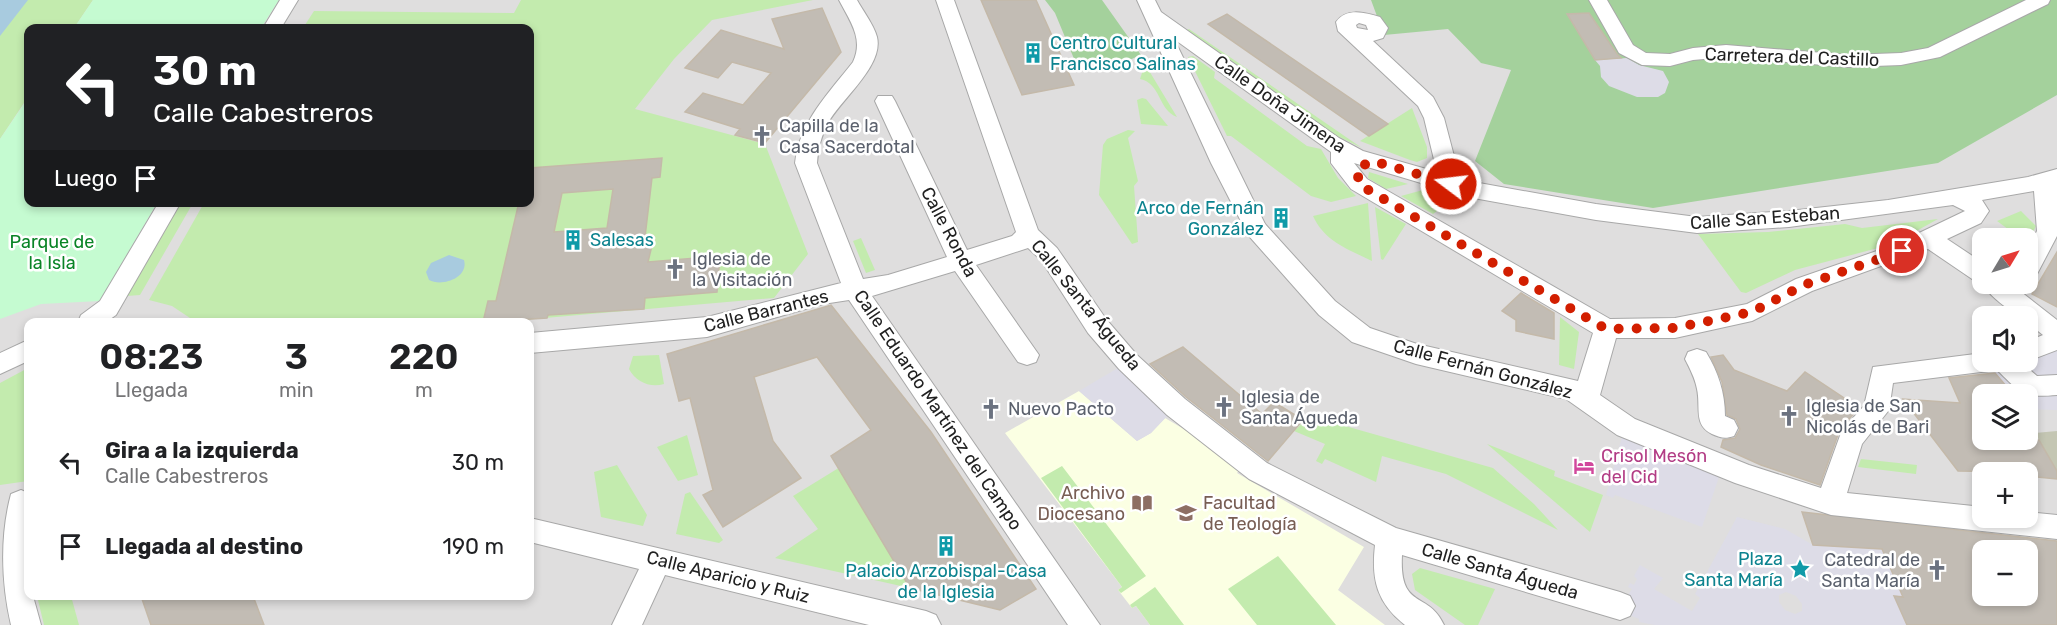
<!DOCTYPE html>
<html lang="es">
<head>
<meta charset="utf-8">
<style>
	:root { --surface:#fff; --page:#f6f6f6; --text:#202124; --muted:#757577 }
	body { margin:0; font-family:Rubik,sans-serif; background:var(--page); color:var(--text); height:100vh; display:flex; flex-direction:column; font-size:22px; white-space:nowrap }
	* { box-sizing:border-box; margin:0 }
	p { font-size:20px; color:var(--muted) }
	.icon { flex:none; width:33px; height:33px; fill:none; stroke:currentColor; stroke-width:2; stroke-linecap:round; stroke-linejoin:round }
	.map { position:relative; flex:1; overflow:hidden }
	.sheet { position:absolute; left:24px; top:318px; width:510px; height:282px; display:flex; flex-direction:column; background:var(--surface); border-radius:12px; box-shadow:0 3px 9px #0003 }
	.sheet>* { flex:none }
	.hud { position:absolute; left:24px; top:24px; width:510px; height:183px; border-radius:12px; box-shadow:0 3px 9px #0003; background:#202124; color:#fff; overflow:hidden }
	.needle { width:39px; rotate:52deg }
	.fabs { position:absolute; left:1972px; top:228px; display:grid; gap:12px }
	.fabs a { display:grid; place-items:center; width:66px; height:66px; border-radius:12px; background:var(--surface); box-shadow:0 3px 9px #0003; font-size:30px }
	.pin { position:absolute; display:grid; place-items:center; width:51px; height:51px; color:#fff; margin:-26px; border:3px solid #fff; border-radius:50%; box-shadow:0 2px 6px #0007 }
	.me { position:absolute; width:66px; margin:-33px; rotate:285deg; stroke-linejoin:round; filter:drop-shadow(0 0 4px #0008) }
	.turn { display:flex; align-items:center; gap:21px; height:126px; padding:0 30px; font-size:27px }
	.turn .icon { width:78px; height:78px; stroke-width:2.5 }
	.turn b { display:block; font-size:42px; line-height:51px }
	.then { display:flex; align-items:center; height:57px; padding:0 30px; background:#0003; gap:12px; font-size:22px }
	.eta { display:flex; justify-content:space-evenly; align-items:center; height:102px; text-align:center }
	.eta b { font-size:36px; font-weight:600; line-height:42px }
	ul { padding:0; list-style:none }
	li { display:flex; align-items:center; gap:18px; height:84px; padding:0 30px }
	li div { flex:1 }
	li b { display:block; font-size:22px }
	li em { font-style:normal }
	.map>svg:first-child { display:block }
	.residential { fill:#dfdede; fill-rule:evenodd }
	.education { fill:#fbffe3 }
	.construction { fill:#c4c6b3 }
	.grass { fill:#c3ebae }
	.forest { fill:#a4d19c }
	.park { fill:#c5fbd1 }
	.plaza { fill:#dddce7; fill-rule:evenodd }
	.water { fill:#a8cbdf }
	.building { fill:#c2bcb4; stroke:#c4b9a9; stroke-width:1.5; fill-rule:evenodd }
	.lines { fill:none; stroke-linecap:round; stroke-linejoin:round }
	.street-casing { stroke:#a8a8a8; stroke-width:2 }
	.street { fill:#fff; fill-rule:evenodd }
	.route { stroke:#d21e00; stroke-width:10; stroke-dasharray:0 18 }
	.labels { text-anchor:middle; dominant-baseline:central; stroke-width:5; stroke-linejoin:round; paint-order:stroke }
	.culture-label { font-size:18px; fill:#0d838f; stroke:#fff; text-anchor:start }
	.street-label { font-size:18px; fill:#212121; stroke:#fff }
	.worship-label { font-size:18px; fill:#5b616d; stroke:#fff; text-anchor:start }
	.park-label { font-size:18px; fill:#0a8426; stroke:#fff }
	.hotel-label { font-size:18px; fill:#b23c85; stroke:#fff; text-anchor:start }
	.education-label { font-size:18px; fill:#785e54; stroke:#fff; text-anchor:end }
</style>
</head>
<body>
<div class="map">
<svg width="2057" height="625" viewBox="0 0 2057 625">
	<rect width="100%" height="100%" fill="#f1f0e8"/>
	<path class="residential" d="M0,0H2057V625H0ZM28,28H530V202H28ZM1983,238H2028V284H1983ZM1983,316H2028V362H1983ZM28,322H530V596H28ZM1983,394H2028V440H1983ZM1983,472H2028V518H1983ZM1983,550H2028V596H1983Z"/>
	<path class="education" d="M1079,391L1137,441L1151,433L1165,418L1243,464L1237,473L1364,547L1338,590L1385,625H1150L1136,606L1132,608L1118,590L1122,587L1005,433Z"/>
	<path class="construction" d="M2057,431V471L2035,433Z"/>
	<path class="grass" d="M0,0H93L74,28H28V97L0,139Z
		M521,0H813L712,20L674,59L635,109L765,144L808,254L774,298L499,322H196L172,306L149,300L204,203L530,202V28H303L314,11L514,13Z
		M1189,29L1362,148L1331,133L1184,31Z
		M1193,56L1215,72L1214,78L1307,146L1321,149L1338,178L1356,196L1331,202L1311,196L1231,136H1227L1188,57Z
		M1145,64L1177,117C1158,110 1161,83 1140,79Z
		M1142,98L1146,99L1168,126L1141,124L1137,100Z
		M1412,108L1427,147V158L1417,162L1410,160L1360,141Z
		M1128,130L1135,131L1128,138L1138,181L1134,186L1138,242L1132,244L1099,195L1103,145L1107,139Z
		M1369,172L1408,184L1386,189L1368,178Z
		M1423,190L1453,199L1433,214L1401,196Z
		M181,203H193L140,295L127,296Z
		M1368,203L1372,261C1348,249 1325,242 1313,216Z
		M1375,207L1406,224L1383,260L1381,259Z
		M2021,211L2036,226L2028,242V238H2020L1997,221Z
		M1938,219L1893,244L1795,270L1746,293L1741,292L1698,234L1768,232L1845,224L1862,228Z
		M861,238L875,270L866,273L853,241Z
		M1560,317L1579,332L1574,369L1559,365Z
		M659,355L664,384C650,388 636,382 629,369L633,356Z
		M28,368V481L0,485V383Z
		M1310,416L1493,468L1534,504L1558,530L1446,474L1382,456L1376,482L1325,459L1322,464L1316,461L1325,444L1294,431Z
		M920,418L939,444L851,489L910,588L775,558L818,529L793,496Z
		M687,435L698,475L678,481L657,447Z
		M1487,444L1555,471L1554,476L1603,495L1590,532Z
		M1861,459L1917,465L1916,474L1858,467Z
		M617,465L647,515L643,526L601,517L594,472Z
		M1062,466L1146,576L1121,593L1118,590L1122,587L1041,478Z
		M690,492L723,540L719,543L676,534L685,494Z
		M1278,556L1336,625H1257L1228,589Z
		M1420,568L1495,589L1478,625H1465L1415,590L1412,574Z
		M1155,587L1184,625H1150L1136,606L1132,608L1130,605Z
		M37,596H65L66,598L71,596L79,625H44Z"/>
	<path class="forest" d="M1045,0H1102L1141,55L1108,69L1077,66L1055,13Z
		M1371,0H2057V95L1938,163L1653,208L1504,184L1475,161L1511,70L1481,63L1448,29L1384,35Z"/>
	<path class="park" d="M93,0H279L261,28H74Z
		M28,98V202L157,203L100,301L41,304L0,319V139Z"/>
	<path class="plaza" d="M1627,58L1639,65L1663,71L1669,82L1665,93L1658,97H1637L1609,86L1601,77L1600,66L1595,60Z
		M2057,334V410L2028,409V394H2013L1984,362H2028V341Z
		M1128,362L1176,407L1151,433L1137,441L1079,391Z
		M1623,433L1720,474L1702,527L1615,495L1613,498L1606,495Z
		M1737,517L1785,529L1813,545L1882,549L1903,597H1895L1907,625H1655L1639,622V619L1627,614L1623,597L1624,594L1628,595L1632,589L1628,587L1630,583L1634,585L1637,579L1634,576L1640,565L1663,578L1654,589L1692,611L1700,598L1695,594ZM1786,592L1796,596L1802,604V611L1795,614L1785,610L1779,602V595Z"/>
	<path class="water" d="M0,0H28L0,36Z
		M449,255L464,260C469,278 442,287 429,280L426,272L431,263Z"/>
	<path class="building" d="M981,0H1036L1074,85L1022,95Z
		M822,8L841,52L765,143L735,135L740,129L685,112L703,93L743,105L771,73L732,62L718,78L685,68L721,30L784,49L772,19Z
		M1589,13L1617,54L1621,58L1595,60L1567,14Z
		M1227,14L1388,124L1369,136L1208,24Z
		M662,158L660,177L652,178L645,237H654L648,262L720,256L717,292L645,298L644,309L548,315L547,318L483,322L488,301H496L519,202H530V168ZM613,189L607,228L554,232L562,193Z
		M2057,252V307L2032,294Z
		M1521,293L1554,313V339L1516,331V320L1502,311Z
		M831,305L931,432L1036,589L1000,610L910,588L831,456L871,430L817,357L754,377L773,441L801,478L723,527L703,495L713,490L690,398L679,401L667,354Z
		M1183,347L1262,414L1274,402L1303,420L1268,461L1186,397L1150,364Z
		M1723,355L1734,370L1787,391L1805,372L1859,408L1840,429L1820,485L1761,465L1721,447L1723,440L1735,438L1740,429L1736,419L1727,415L1722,382L1711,357Z
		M1995,373L2013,394H1983V440H2039L2057,471V479L2028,476V472L1958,471L1903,399L1960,403L1949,378Z
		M1802,512L2057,541V625H1907L1894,596L1903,597L1882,549L1813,545ZM1983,550H2028V596H1983Z
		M141,596H253L264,625H151Z"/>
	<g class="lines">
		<g class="street-casing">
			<path id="street" d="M280,0H298L281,28H263Z
				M839,0H857C863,11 874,25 877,37C884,66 841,99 828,123C821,136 818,149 817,163L863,279L888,275L947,257L875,101L878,96H892L895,101L967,250L1012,236L1016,232L936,0H954L1038,230L1057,248L1106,319L1137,355L1185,399L1267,463L1396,528L1620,592L1630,596L1635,606L1630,616L1620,620L1402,555C1399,611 1428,590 1444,625H1405C1377,603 1371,580 1375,545L1249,479L1167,415L1119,369L1088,333L1041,260L1028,248L976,265L1039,355L1036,362L1027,365L1018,362L955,271L872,296L1100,625H1068L849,300L823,304L707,337L530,353V333L707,317L841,283L795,163C799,122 829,93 853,62C864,39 850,21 839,0Z
				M1137,0H1155L1161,12L1339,138L1363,151L1437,172L1424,118L1418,106L1338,31L1336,22C1347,7 1365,13 1380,17L1388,28L1383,38L1373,41L1433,97L1444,118L1460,179L1468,181L1596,204L1697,217L1789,211L1888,200L2028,177L2057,169V236L2036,276L2028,279V248L2037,231L2034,191L1982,200L1989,211L1981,223L1947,239L1983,263V284H2011L2057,320V350L2028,361V341L2043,335L2028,323V316C2014,316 1990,297 1983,284L1975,281L1928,249L1812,291L1752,321L1675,338H1616L1600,395L1635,419L1749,465L1821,488L1842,430L1864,406L1873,367L1983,353V362H2021L2037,376L2057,375V395C2022,398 2022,394 1997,370L1893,383L1889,410L1862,444L1847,493L1983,507V518H2028V512L2057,515V539L1831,515L1735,483L1617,435L1566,399L1416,364L1352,342L1319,315L1248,235L1211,163ZM1359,23L1366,25L1368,30L1357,28L1356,25ZM1174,39L1331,152V163L1351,189L1593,333L1578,381L1417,344L1370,328L1335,301L1265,224ZM1354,163L1468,197L1596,220L1697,233L1789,227L1953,205L1965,211L1894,245L1796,279L1747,304L1675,318L1610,319L1367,179Z
				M1589,0H1607L1633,45L1646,53L1670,54L1693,48L1726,45L1848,55L1901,53L1928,48L2026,0H2050L2048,4L1940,57L1901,65L1848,67L1726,57L1693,60L1670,66L1642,65L1619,53Z
				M159,202H181L116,315L106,322H78L81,315L100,301Z
				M28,340V361L0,374V353Z
				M1697,349L1706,352C1718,372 1725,392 1725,416L1734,420L1738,428L1734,436C1725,439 1721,438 1712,434C1693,425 1701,407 1697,389C1695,378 1690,369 1685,359L1688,352Z
				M21,490L28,493V538L24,563L28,579V596H33L41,625H11C1,582 0,535 11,494Z
				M530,518L926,611L936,615L941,625H869L665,575L642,625H612L639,569L530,542Z"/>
		</g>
		<use href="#street" class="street"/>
	</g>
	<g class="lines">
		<path class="route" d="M1451,184L1373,161L1357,168L1359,184L1370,191L1606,329L1675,328L1752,312L1804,285L1902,251"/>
	</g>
	<defs>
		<g id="building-bare" transform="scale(1.62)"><path d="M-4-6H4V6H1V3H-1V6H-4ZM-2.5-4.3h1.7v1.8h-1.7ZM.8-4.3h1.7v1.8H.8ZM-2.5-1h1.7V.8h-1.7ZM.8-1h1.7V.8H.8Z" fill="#0f9aa8" stroke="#fff" stroke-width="2.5" paint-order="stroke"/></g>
		<g id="church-bare" transform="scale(1.62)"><path d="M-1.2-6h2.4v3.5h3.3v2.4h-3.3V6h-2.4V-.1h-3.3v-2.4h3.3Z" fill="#6b7280" stroke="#fff" stroke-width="2.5" paint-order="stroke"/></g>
		<g id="hotel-bare" transform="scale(1.62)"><path d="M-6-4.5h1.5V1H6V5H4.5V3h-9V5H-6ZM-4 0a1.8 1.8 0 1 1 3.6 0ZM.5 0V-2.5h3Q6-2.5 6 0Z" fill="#d1479c" stroke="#fff" stroke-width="2.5" paint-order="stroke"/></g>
		<g id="library-bare" transform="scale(1.62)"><path d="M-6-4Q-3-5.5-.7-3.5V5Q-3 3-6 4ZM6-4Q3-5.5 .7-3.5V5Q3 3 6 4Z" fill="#8d6e63" stroke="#fff" stroke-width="2.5" paint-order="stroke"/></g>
		<g id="university-bare" transform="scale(1.62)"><path d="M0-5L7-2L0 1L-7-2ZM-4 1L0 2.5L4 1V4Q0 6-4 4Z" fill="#8d6e63" stroke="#fff" stroke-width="2.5" paint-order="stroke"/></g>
		<g id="sight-bare" transform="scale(1.62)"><path d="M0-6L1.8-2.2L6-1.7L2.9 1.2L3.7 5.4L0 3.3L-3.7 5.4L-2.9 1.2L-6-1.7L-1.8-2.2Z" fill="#0f9aa8" stroke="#fff" stroke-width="2.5" paint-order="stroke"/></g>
	</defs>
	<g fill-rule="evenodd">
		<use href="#building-bare" x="1033" y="53"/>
		<use href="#church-bare" x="762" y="136"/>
		<use href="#building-bare" x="1281" y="218"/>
		<use href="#building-bare" x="573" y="240"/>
		<use href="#church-bare" x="675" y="269"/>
		<use href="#church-bare" x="1224" y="407"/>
		<use href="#church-bare" x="991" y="409"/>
		<use href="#church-bare" x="1789" y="416"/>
		<use href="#hotel-bare" x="1584" y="466"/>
		<use href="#library-bare" x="1142" y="503"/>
		<use href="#university-bare" x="1186" y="513"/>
		<use href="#building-bare" x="946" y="546"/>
		<use href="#sight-bare" x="1800" y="569"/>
		<use href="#church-bare" x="1937" y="570"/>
	</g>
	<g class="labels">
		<g class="culture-label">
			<text x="1050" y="43">Centro Cultural<tspan x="1050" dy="21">Francisco Salinas</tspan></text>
			<text x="1264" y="208" text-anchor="end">Arco de Fernán<tspan x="1264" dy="21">González</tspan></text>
			<text x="590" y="240">Salesas</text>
			<text x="1783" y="559" text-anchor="end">Plaza<tspan x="1783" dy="21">Santa María</tspan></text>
			<text x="946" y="571" text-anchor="middle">Palacio Arzobispal-Casa<tspan x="946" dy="21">de la Iglesia</tspan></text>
		</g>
		<g class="street-label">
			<text transform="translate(1792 57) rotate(2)">Carretera del Castillo</text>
			<text transform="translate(1280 104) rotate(35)">Calle Doña Jimena</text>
			<text transform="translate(1765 218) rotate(-4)">Calle San Esteban</text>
			<text transform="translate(949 232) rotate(62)">Calle Ronda</text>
			<text transform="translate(1086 305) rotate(51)">Calle Santa Águeda</text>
			<text transform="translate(766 311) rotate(-14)">Calle Barrantes</text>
			<text transform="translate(1483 369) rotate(15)">Calle Fernán González</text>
			<text transform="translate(938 410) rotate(56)">Calle Eduardo Martínez del Campo</text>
			<text transform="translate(1500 571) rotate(16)">Calle Santa Águeda</text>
			<text transform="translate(728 577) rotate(14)">Calle Aparicio y Ruiz</text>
		</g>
		<g class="worship-label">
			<text x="779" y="126">Capilla de la<tspan x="779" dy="21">Casa Sacerdotal</tspan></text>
			<text x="692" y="259">Iglesia de<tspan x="692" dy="21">la Visitación</tspan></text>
			<text x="1241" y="397">Iglesia de<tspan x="1241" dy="21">Santa Águeda</tspan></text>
			<text x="1806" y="406">Iglesia de San<tspan x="1806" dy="21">Nicolás de Bari</tspan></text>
			<text x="1008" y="409">Nuevo Pacto</text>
			<text x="1920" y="560" text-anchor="end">Catedral de<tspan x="1920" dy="21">Santa María</tspan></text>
		</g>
		<g class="park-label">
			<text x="52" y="242">Parque de<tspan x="52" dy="21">la Isla</tspan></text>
		</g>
		<g class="hotel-label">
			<text x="1601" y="456">Crisol Mesón<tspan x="1601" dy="21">del Cid</tspan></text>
		</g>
		<g class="education-label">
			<text x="1125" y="493">Archivo<tspan x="1125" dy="21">Diocesano</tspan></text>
			<text x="1203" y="503" text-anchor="start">Facultad<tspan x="1203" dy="21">de Teología</tspan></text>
		</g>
	</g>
</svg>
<div class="fabs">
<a><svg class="needle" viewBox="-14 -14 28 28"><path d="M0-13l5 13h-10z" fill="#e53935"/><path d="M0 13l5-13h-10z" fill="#757577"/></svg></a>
<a><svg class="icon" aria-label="sound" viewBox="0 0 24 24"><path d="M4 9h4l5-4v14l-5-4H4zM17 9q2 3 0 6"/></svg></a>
<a><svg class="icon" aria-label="layers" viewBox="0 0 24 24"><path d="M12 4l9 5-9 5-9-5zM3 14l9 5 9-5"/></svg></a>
<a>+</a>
<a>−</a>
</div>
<div class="pin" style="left:1902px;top:251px;background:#d93025"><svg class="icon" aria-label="arrive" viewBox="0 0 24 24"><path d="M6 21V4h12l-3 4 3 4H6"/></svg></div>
<svg class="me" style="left:1451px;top:184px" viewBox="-20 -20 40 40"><circle r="17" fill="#d21e00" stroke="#fff" stroke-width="3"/><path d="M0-11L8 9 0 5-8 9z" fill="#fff"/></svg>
<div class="hud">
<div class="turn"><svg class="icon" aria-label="left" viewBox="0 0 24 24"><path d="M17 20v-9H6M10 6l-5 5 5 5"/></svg><div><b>30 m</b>Calle Cabestreros</div></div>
<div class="then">Luego<svg class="icon" aria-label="arrive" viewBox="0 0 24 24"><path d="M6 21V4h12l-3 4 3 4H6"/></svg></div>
</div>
<section class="sheet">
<div class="eta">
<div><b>08:23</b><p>Llegada</p></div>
<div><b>3</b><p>min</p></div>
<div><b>220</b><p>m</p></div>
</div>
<ul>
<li><svg class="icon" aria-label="left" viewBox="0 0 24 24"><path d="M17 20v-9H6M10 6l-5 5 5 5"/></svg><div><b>Gira a la izquierda</b><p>Calle Cabestreros</p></div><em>30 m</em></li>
<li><svg class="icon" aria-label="arrive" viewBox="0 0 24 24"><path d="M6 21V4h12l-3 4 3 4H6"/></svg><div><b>Llegada al destino</b></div><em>190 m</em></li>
</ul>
</section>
</div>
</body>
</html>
